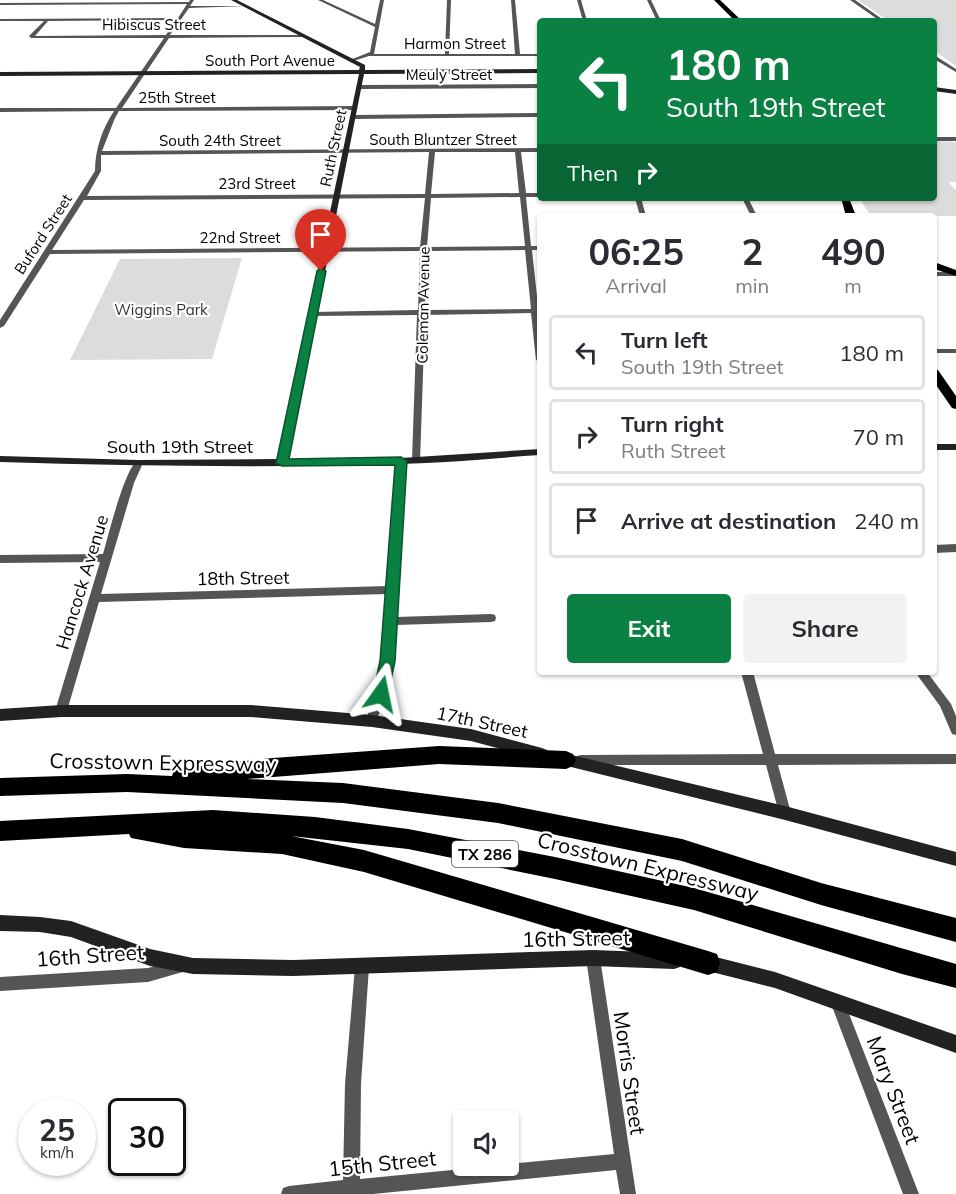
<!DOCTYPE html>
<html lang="en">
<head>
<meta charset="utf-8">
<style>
	:root { --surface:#fff; --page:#f2f2f3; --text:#2b2b33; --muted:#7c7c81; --line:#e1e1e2; --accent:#0b8043 }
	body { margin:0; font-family:Mulish,sans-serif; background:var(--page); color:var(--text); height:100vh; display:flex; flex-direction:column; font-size:22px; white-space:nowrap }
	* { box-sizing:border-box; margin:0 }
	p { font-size:20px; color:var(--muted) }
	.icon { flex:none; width:33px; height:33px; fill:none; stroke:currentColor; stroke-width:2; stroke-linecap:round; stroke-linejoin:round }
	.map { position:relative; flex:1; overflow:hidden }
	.details { position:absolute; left:537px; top:213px; width:400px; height:462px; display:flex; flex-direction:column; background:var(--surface); border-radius:6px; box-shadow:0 2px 4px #0004 }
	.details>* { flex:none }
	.guide { position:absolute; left:537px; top:18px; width:400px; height:183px; border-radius:6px; box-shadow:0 2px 4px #0004; background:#0b8043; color:#fff; overflow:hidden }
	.fabs { position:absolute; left:453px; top:1110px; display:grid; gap:12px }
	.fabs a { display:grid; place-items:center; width:66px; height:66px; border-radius:6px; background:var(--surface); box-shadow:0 2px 4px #0004; font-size:30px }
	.speed { position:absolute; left:18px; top:1098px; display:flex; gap:12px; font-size:30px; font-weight:700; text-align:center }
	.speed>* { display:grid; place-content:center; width:78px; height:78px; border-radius:50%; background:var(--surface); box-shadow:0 2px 4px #0004; line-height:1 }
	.speed small { font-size:15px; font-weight:400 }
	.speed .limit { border:3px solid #111; border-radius:9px; background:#fff; color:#111 }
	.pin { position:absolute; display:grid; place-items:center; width:51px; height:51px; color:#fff; margin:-62px -26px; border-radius:50% 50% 50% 0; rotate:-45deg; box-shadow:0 0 6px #0007 }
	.pin .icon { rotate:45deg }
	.me { position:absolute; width:66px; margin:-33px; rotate:12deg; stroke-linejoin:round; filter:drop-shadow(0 0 4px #0008) }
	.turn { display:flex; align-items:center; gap:21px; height:126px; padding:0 30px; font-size:27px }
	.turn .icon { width:78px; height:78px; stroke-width:2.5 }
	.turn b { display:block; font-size:42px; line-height:51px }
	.then { display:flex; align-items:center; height:57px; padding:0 30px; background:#0003; gap:12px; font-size:22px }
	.eta { display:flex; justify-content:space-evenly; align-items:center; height:102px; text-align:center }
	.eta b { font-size:36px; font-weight:700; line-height:42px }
	.action { display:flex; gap:12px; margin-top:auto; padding:12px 30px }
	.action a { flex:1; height:69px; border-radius:6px; background:var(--accent); color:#fff; font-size:24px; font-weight:700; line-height:69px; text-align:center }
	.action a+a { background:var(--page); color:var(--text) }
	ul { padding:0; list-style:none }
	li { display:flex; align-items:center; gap:18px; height:75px; margin:0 12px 9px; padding:0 18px; border:3px solid var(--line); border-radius:6px }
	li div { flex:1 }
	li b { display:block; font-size:22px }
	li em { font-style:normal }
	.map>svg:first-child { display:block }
	.green { fill:#dcdcdc }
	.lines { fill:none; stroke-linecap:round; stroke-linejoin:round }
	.street { fill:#555; fill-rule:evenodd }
	.secondary { fill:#222; fill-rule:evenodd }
	.primary { fill:#000; fill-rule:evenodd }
	.highway { fill:#000; fill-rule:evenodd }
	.route { fill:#0b8043; stroke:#07532c; stroke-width:1.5 }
	.labels { text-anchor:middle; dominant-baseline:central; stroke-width:4.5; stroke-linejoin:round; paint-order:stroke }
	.far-street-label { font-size:15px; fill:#000; stroke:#fff }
	.far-park-label { font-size:15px; fill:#333; stroke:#fff }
	.shield { fill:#fff; stroke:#4c4c4c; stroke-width:1.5 }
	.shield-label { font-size:16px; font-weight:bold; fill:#000 }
	.street-label { font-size:18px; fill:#000; stroke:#fff }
	.near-street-label { font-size:21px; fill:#000; stroke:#fff }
</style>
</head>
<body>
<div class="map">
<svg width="956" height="1194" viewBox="0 0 956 1194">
	<rect width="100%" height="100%" fill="#fff"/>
	<path class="green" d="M858,0H956V66L935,51L934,21H889Z
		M935,141L956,142V182H948L956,190V216H871L859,198H934Z
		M242,258L212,359L70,360L120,259Z"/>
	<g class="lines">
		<path class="street" d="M190,0H194L190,6H247L189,8L170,35H301L303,36L301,37L169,38L122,108L355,106L358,108L355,110L119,111L115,118L102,151L540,148V152H521L526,193H540V197H526L531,246H540V250H532L540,324V362L536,360L531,313L425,315L420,462L417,463L412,460L417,315L312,316L308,314L312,312L418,310L420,251L50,254L4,326L0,328V320L95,171C95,150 102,129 114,111L0,112V108H116L164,38H31L29,36L44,21H0V19L178,18L187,4L0,5V3L189,2ZM176,20L166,35L35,36L48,21ZM429,152L425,194L87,196L101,171V155ZM435,152H515L519,193L431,194ZM520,197L525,246L427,247L431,198ZM425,198L420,247L52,250L84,200ZM525,250L531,309L425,310L426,251Z
			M318,0H323L375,24L380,0H384L374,54H445L447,0H451L449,54H515L511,0H515L520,54H540V56H369L350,62V60L370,52L375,27Z
			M577,0H581L587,21H583Z
			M647,0H651L661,21H657Z
			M850,0H855L885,21H880Z
			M934,55L956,69V72L934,59Z
			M540,84V88L359,89L356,87L359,85Z
			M540,113V117L353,119L350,117L353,115Z
			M934,137H956V141H934Z
			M635,198H641L646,216H640Z
			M742,198H748L757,216H751Z
			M934,272H956V276H934Z
			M934,349H956V353H934Z
			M401,458L406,461L396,617L491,614L495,615L496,618L495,621L491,622L396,625L394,661L376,724L372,726L368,724L366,721L382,661L387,594L99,602L67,711L65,714L61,716L57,714L55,711L100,562L0,563V555L103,554C108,537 125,467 138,460L143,463L134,483L101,594L388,586L396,461Z
			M956,544V552L934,553V545Z
			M741,672H753L775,754H956V764L778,765L791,813L790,817L785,819L780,817L779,813L766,765H581L577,764L575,760L577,756L581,755L763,754Z
			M915,672H927L951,704L956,716V735L952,734L940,706Z
			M593,951L598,953L600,958L636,1194H620L616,1170L373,1194H281L283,1188L289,1186L343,1180L345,1084L355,967L357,962L362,960L367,962L369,967L361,1084L360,1179L493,1166H508V1164L614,1154L586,958L588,953Z
			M181,959L186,961L188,966L186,971L148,982L0,991V977L148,968Z
			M837,994L842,996L844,1001L919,1194H903L830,1001L832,996Z"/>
		<path class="secondary" d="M231,0H237L365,65V70L540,69V73L364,74L288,459L401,458L540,449V455C493,458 446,463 399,464C266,468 133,466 0,462V456L138,460L278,459L359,74L0,76V72L359,70L360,67Z
			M934,87L956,90V94L934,91Z
			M934,444H956V450H934Z
			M61,705H251L372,715L471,729L542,748L547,750L549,754L547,758L542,760L471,741L372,727L251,717H61L0,721V709Z
			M559,752L785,806L956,852V866L785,820L559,764L554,762L552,758L554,754Z
			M0,915L40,917L71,921L150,949L193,958L293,960L593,950L674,953L680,955L682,961L680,967L674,969L593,966L293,976L193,974L150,966L71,937L40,932L0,931Z
			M704,954L775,972L956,1035V1053L775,988L704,970L698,968L696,962L698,956Z"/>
		<path class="primary" d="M714,0H720L742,21H735Z
			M841,198H849L856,216H846Z
			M934,262L956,270V276L934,269Z
			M934,369L938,370L956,396V409L952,408L934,382Z"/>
		<path class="highway" d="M439,746L566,751L573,754L576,760L573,766L566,769L439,764L247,779L343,783L498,803L682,839L821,883L956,918V942L821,905L682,861L498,823L343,803L127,792L0,796V778L127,774L172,776L174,770L182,768L273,758Z
			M213,810L315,817L408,829L555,857L694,888L956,964V988L902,974L694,910L555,879L408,849L291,836L364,850L708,951L717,954L720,963L717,972L708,975L364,872L282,854L184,848L131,838L129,834L0,841V821Z"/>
	</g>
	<path class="route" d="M321,268L326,271L289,459L401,457L407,461L395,661L388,694L386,699H375L373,694L380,661L395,465L282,466L276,463L317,271Z"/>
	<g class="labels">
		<g class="far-street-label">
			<text x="154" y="24">Hibiscus Street</text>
			<text x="455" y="43">Harmon Street</text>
			<text x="270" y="60">South Port Avenue</text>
			<text x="449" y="74">Meuly Street</text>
			<text x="177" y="97">25th Street</text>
			<text x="443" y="139">South Bluntzer Street</text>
			<text x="220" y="140">South 24th Street</text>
			<text transform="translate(333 148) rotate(-78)">Ruth Street</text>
			<text x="257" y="183">23rd Street</text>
			<text transform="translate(43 234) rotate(-57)">Buford Street</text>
			<text x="240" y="237">22nd Street</text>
			<text transform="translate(423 305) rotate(-89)">Coleman Avenue</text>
		</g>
		<g class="far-park-label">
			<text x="161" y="309">Wiggins Park</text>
		</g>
		<rect class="shield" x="452" y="841" width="66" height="26" rx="4.5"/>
		<g class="shield-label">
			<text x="485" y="854">TX 286</text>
		</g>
		<g class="street-label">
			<text x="180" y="446">South 19th Street</text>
			<text transform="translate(243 578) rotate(-1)">18th Street</text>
			<text transform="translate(82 582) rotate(-73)">Hancock Avenue</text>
			<text transform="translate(482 722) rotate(12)">17th Street</text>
		</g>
		<g class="near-street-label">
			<text transform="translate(163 762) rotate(1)">Crosstown Expressway</text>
			<text transform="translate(648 866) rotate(14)">Crosstown Expressway</text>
			<text transform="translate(576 938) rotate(-1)">16th Street</text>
			<text transform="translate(90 955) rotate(-4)">16th Street</text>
			<text transform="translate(630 1073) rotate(82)">Morris Street</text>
			<text transform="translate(894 1090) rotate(69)">Mary Street</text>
			<text transform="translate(382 1163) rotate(-6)">15th Street</text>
		</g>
	</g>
</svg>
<div class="fabs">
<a><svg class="icon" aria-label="sound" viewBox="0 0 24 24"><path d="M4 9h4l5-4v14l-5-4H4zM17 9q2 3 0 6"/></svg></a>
</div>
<div class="speed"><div>25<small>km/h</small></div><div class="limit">30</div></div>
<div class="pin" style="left:321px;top:271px;background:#d93025"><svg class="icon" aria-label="arrive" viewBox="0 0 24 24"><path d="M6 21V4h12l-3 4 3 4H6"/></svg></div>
<svg class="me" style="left:381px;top:694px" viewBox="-20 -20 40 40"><path d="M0-17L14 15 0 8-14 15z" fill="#0b8043" stroke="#fff" stroke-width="4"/></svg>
<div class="guide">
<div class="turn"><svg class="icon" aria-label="left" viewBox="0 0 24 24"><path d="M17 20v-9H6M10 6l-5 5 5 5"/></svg><div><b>180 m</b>South 19th Street</div></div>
<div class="then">Then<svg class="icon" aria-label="right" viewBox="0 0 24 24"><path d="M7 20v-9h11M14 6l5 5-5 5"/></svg></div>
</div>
<section class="details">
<div class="eta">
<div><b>06:25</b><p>Arrival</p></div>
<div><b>2</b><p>min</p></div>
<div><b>490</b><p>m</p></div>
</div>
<ul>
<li><svg class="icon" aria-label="left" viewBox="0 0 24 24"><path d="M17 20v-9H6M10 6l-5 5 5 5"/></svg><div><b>Turn left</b><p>South 19th Street</p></div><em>180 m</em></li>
<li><svg class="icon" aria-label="right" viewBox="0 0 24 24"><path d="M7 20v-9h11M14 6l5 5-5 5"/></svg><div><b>Turn right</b><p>Ruth Street</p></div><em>70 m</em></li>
<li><svg class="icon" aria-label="arrive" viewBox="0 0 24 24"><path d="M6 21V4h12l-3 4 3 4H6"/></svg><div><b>Arrive at destination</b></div><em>240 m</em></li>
</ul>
<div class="action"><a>Exit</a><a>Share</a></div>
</section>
</div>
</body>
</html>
